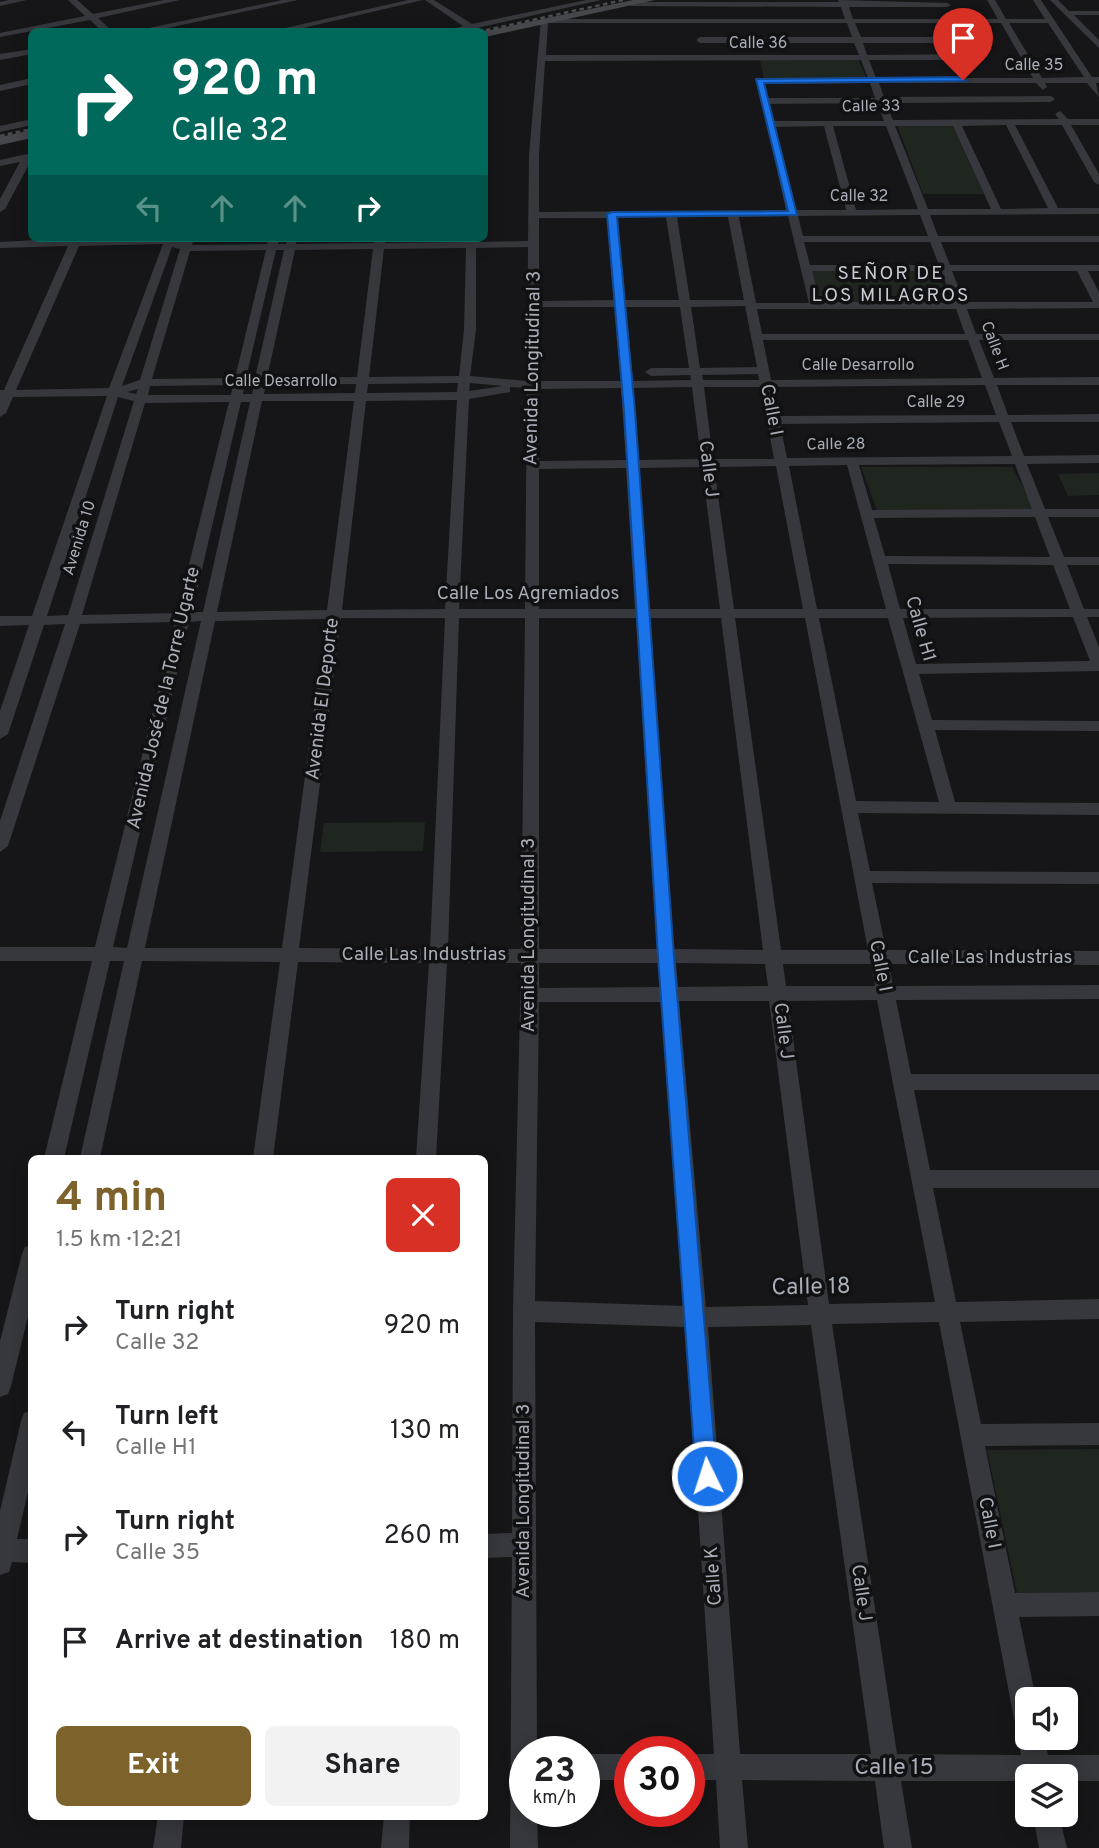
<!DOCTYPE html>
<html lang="en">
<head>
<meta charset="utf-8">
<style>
	:root { --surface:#fff; --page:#f2f2f2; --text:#202124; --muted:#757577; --accent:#7e622b }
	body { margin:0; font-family:Overpass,sans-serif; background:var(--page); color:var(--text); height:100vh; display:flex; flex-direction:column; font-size:26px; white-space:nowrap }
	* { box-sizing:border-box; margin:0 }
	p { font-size:23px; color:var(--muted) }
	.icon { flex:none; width:38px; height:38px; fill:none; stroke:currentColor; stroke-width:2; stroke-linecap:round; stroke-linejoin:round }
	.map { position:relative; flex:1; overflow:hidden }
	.side { position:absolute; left:28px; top:1155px; width:460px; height:665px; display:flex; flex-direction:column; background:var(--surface); border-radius:10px; box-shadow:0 4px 18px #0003 }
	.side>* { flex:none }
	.hud { position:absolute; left:28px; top:28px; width:460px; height:214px; border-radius:10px; box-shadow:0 4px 18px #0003; background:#00695c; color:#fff; overflow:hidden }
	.controls { position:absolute; left:1015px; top:1687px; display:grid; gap:14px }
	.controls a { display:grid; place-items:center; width:63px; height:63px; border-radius:10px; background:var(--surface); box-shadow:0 4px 18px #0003; font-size:35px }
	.speed { position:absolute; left:509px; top:1736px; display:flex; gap:14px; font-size:35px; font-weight:700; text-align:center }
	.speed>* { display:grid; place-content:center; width:91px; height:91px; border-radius:50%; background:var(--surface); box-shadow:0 4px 18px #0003; line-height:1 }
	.speed small { font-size:18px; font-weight:400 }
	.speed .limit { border:10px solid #d22; background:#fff; color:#111 }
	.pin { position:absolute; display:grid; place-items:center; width:60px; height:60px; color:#fff; margin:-72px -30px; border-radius:50% 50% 50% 0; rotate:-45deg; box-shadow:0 0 7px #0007 }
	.pin .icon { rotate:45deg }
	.me { position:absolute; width:77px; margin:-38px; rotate:356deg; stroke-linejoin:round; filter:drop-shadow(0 0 5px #0008) }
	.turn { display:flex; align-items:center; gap:24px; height:147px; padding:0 28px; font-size:32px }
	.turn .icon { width:91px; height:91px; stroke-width:2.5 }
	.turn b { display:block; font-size:49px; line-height:60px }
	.lanes { display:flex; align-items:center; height:66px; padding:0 28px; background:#0003; justify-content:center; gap:35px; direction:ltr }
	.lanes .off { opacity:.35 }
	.round { display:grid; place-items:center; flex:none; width:74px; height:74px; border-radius:10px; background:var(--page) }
	.overview { display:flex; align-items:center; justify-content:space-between; height:119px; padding:0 28px }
	h1 { font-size:42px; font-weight:700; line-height:52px; color:var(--accent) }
	.action { display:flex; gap:14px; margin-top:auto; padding:14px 28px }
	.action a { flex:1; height:80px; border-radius:10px; background:var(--accent); color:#fff; font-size:28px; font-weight:700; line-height:80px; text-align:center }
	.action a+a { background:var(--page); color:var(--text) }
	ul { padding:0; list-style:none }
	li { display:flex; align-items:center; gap:21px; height:105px; padding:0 28px }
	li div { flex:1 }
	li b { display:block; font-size:26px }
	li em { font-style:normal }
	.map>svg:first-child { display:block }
	.green { fill:#1e261f }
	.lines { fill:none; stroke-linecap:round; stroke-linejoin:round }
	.minor { fill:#37383d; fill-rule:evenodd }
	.secondary { fill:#45474d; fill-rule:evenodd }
	.rail { stroke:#4a4c52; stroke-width:2.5; stroke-dasharray:4.5 3.5; stroke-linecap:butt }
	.route { fill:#1a73e8; stroke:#114b97; stroke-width:2 }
	.labels { text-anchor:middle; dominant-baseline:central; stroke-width:7; stroke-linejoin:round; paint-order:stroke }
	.far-street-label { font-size:16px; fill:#a8adb8; stroke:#111113 }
	.far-quarter-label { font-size:19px; letter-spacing:2px; fill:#c9ccd4; stroke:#111113 }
	.street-label { font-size:19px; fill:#a8adb8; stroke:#111113 }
	.near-street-label { font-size:23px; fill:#a8adb8; stroke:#111113 }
</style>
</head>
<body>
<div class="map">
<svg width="1099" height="1848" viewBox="0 0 1099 1848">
	<rect width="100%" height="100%" fill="#161618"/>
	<path class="green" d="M858,59L866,77L764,79L760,60Z
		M952,124L984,194H923L897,125Z
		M937,269L949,302H820L810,270Z
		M861,467H1012L1035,509L877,511Z
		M1099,473V495L1068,496L1058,474Z
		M425,822L423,851L320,852L324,823Z
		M1099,1449V1592L1017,1593L987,1450Z"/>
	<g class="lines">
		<path class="minor" d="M9,0H27L0,6V2Z
			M68,0H77L93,14L164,0H180L98,18L113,32H103L90,20L0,37V33L85,16Z
			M282,0H298L149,32H130Z
			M408,0H423L286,32H268Z
			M425,0H434L472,24L586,0H601L477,28L473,31L444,32L463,26Z
			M838,0L947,3L951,5L947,7H849L853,19H998L987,0H995L1006,19H1045L1033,0H1041L1092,77H1099V83H1096L1099,97L1087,83H1045L1047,87L1043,90L1036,83H879L884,97L1051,96L1055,99L1051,102L886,103L893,120L1059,119L1055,114L1060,111L1068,119H1099V125H1071L1099,174V185L1094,182L1062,125H1015L1058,208H1099V214L930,215L938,236H1099V242H941L950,265H1099V271H1088L1099,292V308L967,309L976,334H1099V340H979L994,378L1099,377V385H997L1008,415L1099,414V422H1011L1024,456L1099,455V463L1027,464L1045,509H1099V517H1048L1064,557H1099V565H1067L1084,609H1099V617H1087L1099,647V671L919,674L932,720L1099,721V731L935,730L955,802L1099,803V815L858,813L870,871L1099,872V884L872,883L886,950L1099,951V965L889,964L893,986L1099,985V999L896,1000L911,1074H1099V1090H914L930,1170H1099V1188H933L956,1302L1099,1299V1319L960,1322L981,1424L1099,1423V1445L985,1446L1015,1593L1099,1592V1616L1019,1617L1036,1699H1027V1738H1044L1048,1755H1099V1781H1066V1776H1027V1781H901L912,1848H884L875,1781L742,1780L748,1848H720L716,1780H690V1754H714L686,1327L535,1322L537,1752H525V1811H537L538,1848H510L512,1557L485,1558V1534L512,1533L513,1311L521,963H447L436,1158H416L429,963L298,962L273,1158H253L280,962L142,961L100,1158H80L124,961H110L64,1158H44L92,961H0V947H95L175,622L80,624L8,846L0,852V821L65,624L44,625L8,734L0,739V711L29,625L0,626V616H32L107,396L13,397L6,413L0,417V390H4L68,246L0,248V242L72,238H194L192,245L267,244L269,238H279L278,244H286L287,238H297L296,244L374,243L375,238H385V243L466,242V238H476V242L528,241L529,155L541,19H845L841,7L631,6L627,4L631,2H839ZM548,23H847L852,37H700L696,40L700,43H854L859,55H546ZM855,23H1001L1033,78H876L869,60H975L979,57L975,54L867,55L863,43H965L969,40L965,37H861ZM1009,23H1048L1084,77L1042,78ZM861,60L868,78H759L755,81L759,84L870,83L875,98H764L760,101L764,104L877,103L884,121H774L771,114H765L786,210L539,212V155L545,61ZM1006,125L1048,208L1001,209L962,126ZM824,126L846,210H796L775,127ZM833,126H886L918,209L856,210ZM895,126H953L991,209H928ZM920,215L928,236H803L798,216ZM788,216L809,303H756L739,217ZM617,217H666L679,300H625ZM677,217H728L744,300H690ZM539,218H607L614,300L539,301ZM804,242H930L939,265H810ZM163,244L109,388L16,390L79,246ZM172,247L180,249L140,380L122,386ZM528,247L527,381L470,376L476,330V248ZM466,248L464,330L459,376L369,377L384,249ZM373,249L357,377L267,378L295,250ZM266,250L235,378L152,379L190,251ZM276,250H284L255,378H246ZM812,271H941L953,302H820ZM952,271H1077L1093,302H964ZM745,306L757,367L700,368L691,307ZM539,307H615L621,381H539ZM626,307H680L689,368H651L645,372L651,376L690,375L691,380L633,381ZM757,309H956L965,334H762ZM763,340H968L982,378L771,380ZM758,374L759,380H703L702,375ZM458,383L457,392L367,393L368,384ZM470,383L503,386L469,391ZM356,384L355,393L264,394L266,385ZM233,385L231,395H148L150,386ZM245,385H254L252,394H243ZM985,385L996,415L779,416L773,387ZM510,387L527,388L525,609H459L469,399L510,392ZM692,387L701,459L639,460L633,388ZM704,387H761L774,459H713ZM621,388L626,460L539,461V389ZM138,389L136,394L127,392ZM118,397L134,401L68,615L47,616ZM457,400L445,609L342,610L366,401ZM262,401H354L327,610L217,612ZM229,402L177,613L82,615L145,403ZM241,402H250L203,612H192ZM999,422L1012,456L787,458L780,424ZM1015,464L1032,509L872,510L859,465ZM847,465L886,609H817L789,466ZM776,466L803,609H734L714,467ZM702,467L720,609H649L639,468ZM626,468L635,609H539V469ZM1035,517L1050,557L885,556L874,518ZM888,564L1053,565L1070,609H900ZM1073,617L1090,661L916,664L903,618ZM341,618H445L430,949L299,948ZM459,618H525L521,949H448ZM539,618H636L657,949H539ZM650,618H721L763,950L674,949ZM735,618H805L868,950H781ZM819,618H888L939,802L856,801ZM326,619L282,948H145L215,621ZM201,621L127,948L113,947L189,622ZM539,963H658L660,987L539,988ZM676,963L765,964L768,986L678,987ZM783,964H871L875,986H786ZM877,1000L935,1302L829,1304L788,1001ZM679,1001H769L808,1305L706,1307ZM539,1002H661L684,1306L535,1301ZM939,1322L1014,1719L1018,1728L1022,1730L1018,1738L1021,1755L897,1754L832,1324ZM811,1325L871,1754H740L708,1327Z
			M1050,0H1058L1069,11H1099V15H1074L1099,40V48Z
			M32,49V54L0,60V54Z
			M32,78V84L0,91V85Z
			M32,119V125L0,132V126Z
			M32,153V159L5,209L0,212V199L20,162L0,166V160Z
			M32,1245V1300L11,1386L8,1394L0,1397V1341L22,1254L25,1247Z
			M32,1410V1475L17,1539H32V1563L12,1562L9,1572L0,1575V1511L21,1421L24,1413Z
			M584,1754H630V1780H584Z
			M1033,1815H1059L1067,1848H1039Z
			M158,1816H184L181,1848H153Z
			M384,1816H410L409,1848H381Z"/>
		<path class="secondary" d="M633,0H655L485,37V32H481Z
			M32,130V138L0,145V137Z"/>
		<path class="rail" d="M478,32L623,0
			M0,136L32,129"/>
	</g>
	<path class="route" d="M963,77L966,81L764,83L797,215L617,217L635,411L674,957L717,1476L714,1483L707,1487L699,1483L696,1476L658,957L624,411L607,214L612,212L788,211L756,79Z"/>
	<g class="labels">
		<g class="far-street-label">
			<text x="758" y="44">Calle 36</text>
			<text x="1034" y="66">Calle 35</text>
			<text transform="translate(871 107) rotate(-1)">Calle 33</text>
			<text x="859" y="197">Calle 32</text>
			<text transform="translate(994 346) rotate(69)">Calle H</text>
			<text x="858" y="366">Calle Desarrollo</text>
			<text x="281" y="382">Calle Desarrollo</text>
			<text x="936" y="403">Calle 29</text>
			<text transform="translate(836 445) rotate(-1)">Calle 28</text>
			<text transform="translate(80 538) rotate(-73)">Avenida 10</text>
		</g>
		<g class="far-quarter-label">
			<text x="891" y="274">SEÑOR DE<tspan x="891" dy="22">LOS MILAGROS</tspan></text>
		</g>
		<g class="street-label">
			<text transform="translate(533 368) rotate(-89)">Avenida Longitudinal 3</text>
			<text transform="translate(771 410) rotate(79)">Calle I</text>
			<text transform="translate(708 469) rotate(83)">Calle J</text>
			<text x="528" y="594">Calle Los Agremiados</text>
			<text transform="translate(920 629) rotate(74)">Calle H1</text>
			<text transform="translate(164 698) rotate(-77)">Avenida José de la Torre Ugarte</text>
			<text transform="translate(323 699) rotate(-83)">Avenida El Deporte</text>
			<text transform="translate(529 935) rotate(-90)">Avenida Longitudinal 3</text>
			<text x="424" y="955">Calle Las Industrias</text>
			<text x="990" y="958">Calle Las Industrias</text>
			<text transform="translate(880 966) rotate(79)">Calle I</text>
			<text transform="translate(783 1031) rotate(83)">Calle J</text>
			<text transform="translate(524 1501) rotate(-90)">Avenida Longitudinal 3</text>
			<text transform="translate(989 1523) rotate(79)">Calle I</text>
			<text transform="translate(714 1576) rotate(-94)">Calle K</text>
			<text transform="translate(861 1593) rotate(82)">Calle J</text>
		</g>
		<g class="near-street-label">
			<text transform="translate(811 1288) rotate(-1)">Calle 18</text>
			<text x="894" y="1768">Calle 15</text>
		</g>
	</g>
</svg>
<div class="controls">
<a><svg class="icon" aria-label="sound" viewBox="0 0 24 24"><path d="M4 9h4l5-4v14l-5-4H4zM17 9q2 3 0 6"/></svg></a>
<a><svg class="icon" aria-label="layers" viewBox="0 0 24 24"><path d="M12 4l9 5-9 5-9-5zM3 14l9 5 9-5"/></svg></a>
</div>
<div class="speed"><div>23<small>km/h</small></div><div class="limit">30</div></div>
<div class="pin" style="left:963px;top:80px;background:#d93025"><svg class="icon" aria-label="arrive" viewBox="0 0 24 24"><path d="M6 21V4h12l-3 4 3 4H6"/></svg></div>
<svg class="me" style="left:707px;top:1476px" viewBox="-20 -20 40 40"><circle r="17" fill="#1a73e8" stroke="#fff" stroke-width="3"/><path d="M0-11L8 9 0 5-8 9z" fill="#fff"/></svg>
<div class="hud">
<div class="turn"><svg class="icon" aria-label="right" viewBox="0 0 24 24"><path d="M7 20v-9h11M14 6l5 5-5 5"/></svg><div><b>920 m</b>Calle 32</div></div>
<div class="lanes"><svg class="icon off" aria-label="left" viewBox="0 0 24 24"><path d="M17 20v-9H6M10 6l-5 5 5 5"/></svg><svg class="icon off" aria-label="ahead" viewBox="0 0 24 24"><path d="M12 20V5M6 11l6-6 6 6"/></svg><svg class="icon off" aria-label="ahead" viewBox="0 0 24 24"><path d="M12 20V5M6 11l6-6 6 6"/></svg><svg class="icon" aria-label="right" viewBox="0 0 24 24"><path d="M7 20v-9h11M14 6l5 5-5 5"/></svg></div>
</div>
<section class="side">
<div class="overview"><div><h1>4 min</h1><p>1.5 km · 12:21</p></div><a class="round" style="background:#d93025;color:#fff"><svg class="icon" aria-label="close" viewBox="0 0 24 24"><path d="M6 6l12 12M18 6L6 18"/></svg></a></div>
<ul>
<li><svg class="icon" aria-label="right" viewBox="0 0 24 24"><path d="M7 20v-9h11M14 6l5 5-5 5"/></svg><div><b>Turn right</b><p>Calle 32</p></div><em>920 m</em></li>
<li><svg class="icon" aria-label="left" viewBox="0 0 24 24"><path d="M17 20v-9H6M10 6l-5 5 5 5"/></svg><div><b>Turn left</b><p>Calle H1</p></div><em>130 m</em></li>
<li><svg class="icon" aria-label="right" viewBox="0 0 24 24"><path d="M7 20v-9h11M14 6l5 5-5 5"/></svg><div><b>Turn right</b><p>Calle 35</p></div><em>260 m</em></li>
<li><svg class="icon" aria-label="arrive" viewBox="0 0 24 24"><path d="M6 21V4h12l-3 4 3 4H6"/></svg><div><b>Arrive at destination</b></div><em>180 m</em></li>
</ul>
<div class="action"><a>Exit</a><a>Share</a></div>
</section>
</div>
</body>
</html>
